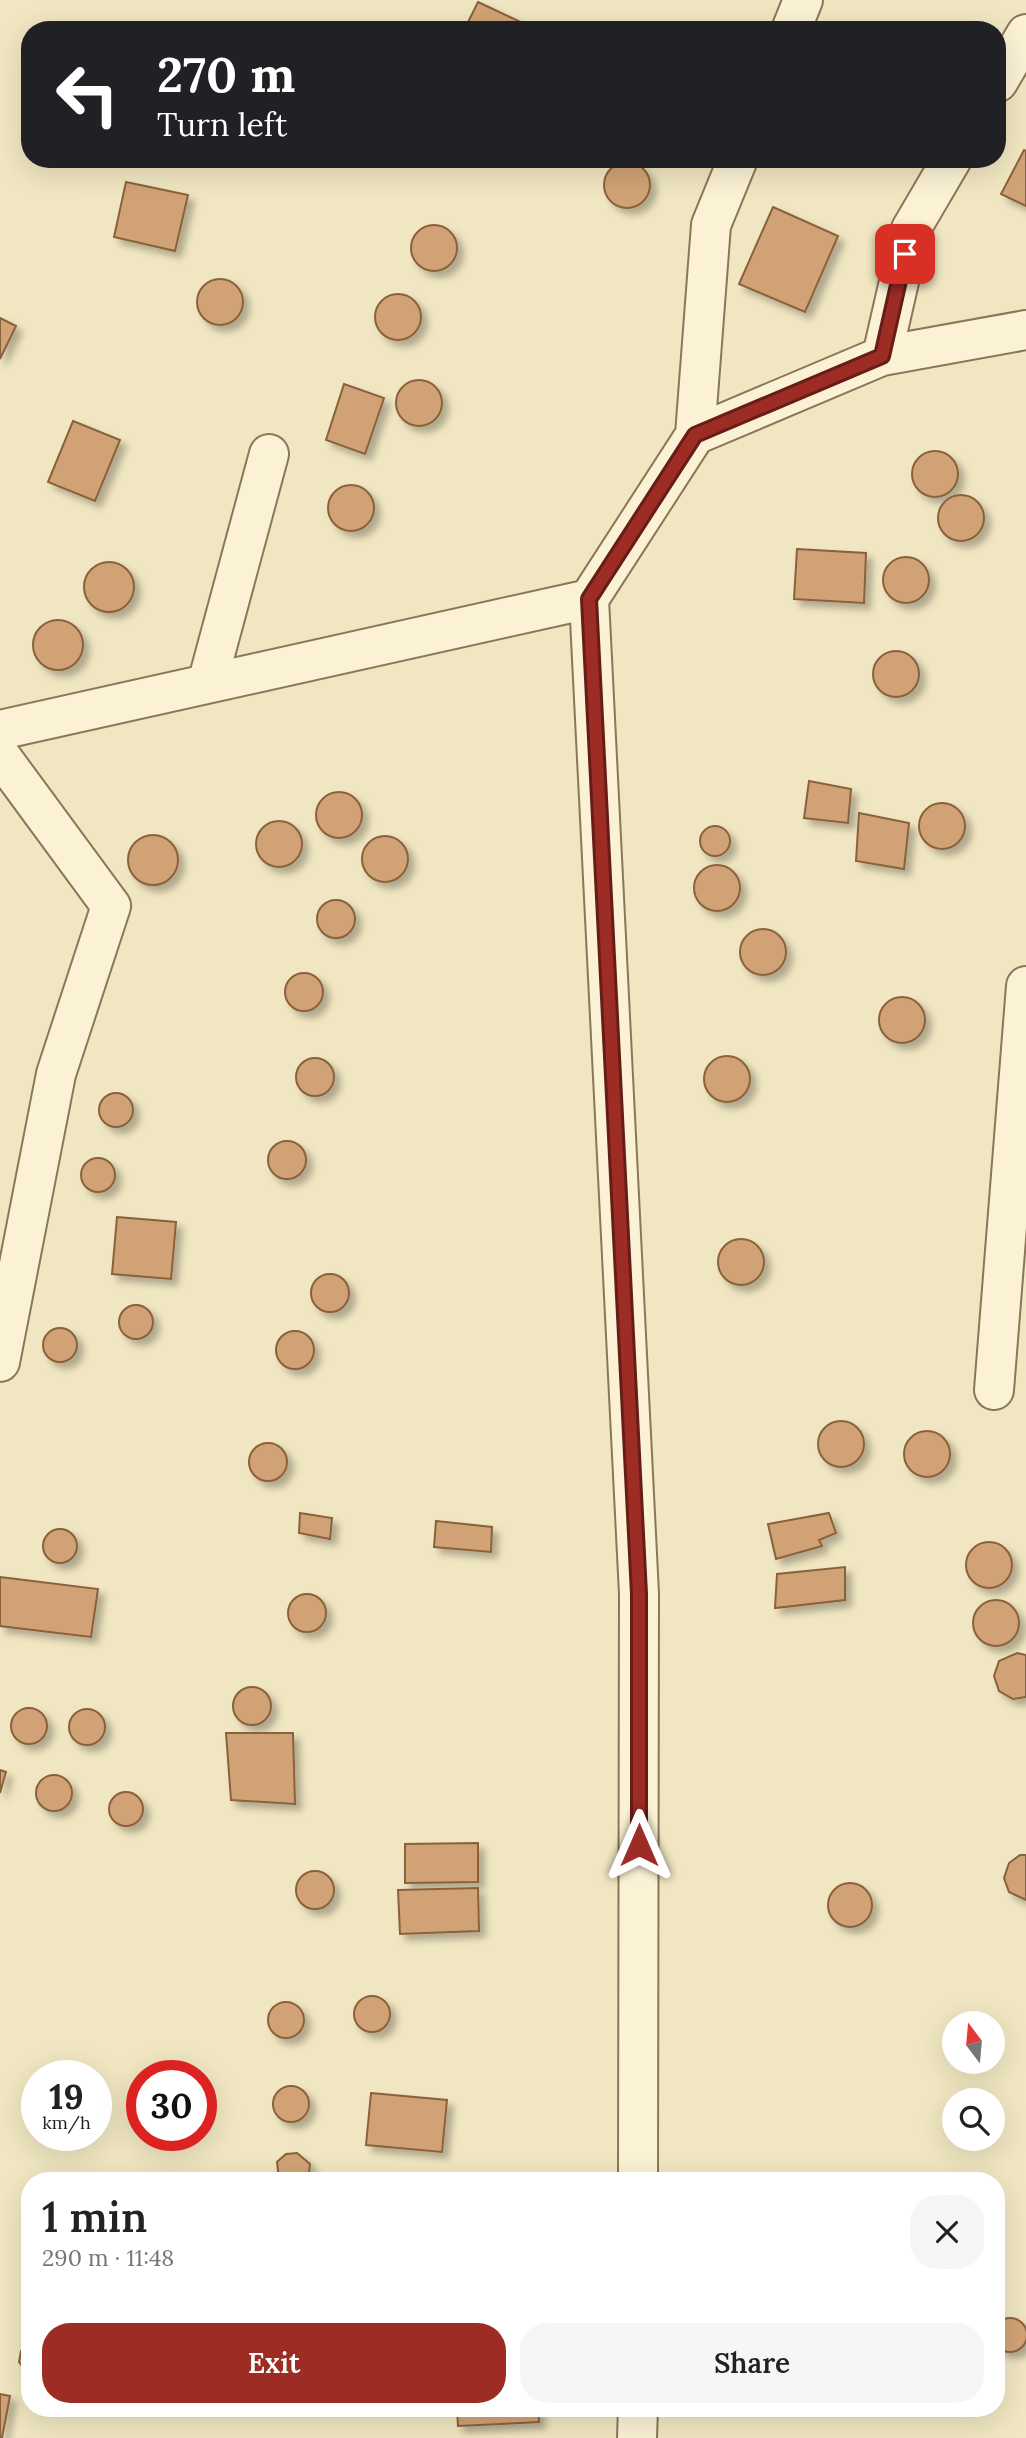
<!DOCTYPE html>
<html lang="en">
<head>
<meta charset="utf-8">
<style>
	:root { --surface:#fff; --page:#f6f6f6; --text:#222; --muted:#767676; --accent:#9d2c24 }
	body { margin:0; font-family:Lora,serif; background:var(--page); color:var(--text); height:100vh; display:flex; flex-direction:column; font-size:26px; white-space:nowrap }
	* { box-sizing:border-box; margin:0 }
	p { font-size:23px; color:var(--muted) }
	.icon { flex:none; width:38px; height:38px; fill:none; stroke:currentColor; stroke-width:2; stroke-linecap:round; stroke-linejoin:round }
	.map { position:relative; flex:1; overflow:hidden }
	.sheet { position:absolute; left:21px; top:2172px; width:984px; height:245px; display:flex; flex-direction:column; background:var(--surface); border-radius:28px; box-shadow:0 7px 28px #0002 }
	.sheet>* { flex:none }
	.hud { position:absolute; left:21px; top:21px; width:985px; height:147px; border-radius:28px; box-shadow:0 7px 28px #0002; background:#202124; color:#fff; overflow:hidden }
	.needle { width:46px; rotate:344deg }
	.tools { position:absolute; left:942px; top:2011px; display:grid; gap:14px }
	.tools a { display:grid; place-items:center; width:63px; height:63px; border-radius:50%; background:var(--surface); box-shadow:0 7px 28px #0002; font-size:35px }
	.speed { position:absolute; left:21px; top:2060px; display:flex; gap:14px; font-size:35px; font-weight:700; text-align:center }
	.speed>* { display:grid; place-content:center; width:91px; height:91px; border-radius:50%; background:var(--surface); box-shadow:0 7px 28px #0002; line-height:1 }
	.speed small { font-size:18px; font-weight:400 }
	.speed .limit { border:10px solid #d22; background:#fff; color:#111 }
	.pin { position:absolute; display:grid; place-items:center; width:60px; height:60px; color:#fff; margin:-30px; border-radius:14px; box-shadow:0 4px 10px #0006 }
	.me { position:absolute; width:77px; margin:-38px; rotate:0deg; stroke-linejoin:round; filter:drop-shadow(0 0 5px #0008) }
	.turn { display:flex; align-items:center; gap:24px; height:147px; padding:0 21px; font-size:32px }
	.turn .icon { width:91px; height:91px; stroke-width:2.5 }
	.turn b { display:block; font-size:49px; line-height:60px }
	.round { display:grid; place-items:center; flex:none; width:74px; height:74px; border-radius:28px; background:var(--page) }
	.overview { display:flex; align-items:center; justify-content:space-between; height:119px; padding:0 21px }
	h1 { font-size:42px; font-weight:600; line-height:52px }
	.cta { display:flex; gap:14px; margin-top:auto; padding:14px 21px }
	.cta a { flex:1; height:80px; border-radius:28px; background:var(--accent); color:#fff; font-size:28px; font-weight:600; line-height:80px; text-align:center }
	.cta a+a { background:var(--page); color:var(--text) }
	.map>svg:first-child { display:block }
	.building { fill:#d1a274; stroke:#8b613c; stroke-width:2; filter:url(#shadow) }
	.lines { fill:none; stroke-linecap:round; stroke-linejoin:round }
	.minor-casing { stroke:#8b7757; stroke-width:42 }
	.minor { stroke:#fbf2d5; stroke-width:38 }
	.route-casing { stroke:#661d17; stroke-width:18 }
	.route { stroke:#9d2c24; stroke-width:12 }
</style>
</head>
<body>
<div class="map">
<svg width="1026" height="2438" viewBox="0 0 1026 2438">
	<defs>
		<filter id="shadow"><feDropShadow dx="6" dy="6" stdDeviation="3.5" flood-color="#0004"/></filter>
	</defs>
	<rect width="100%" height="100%" fill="#f0e6c1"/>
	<path class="building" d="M478,2L529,26L527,30H464Z
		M1024,150L1026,151V206L1001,194Z
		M604 185a23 23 0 1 1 46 0a23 23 0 1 1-46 0Z
		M126,182L188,195L175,251L114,237Z
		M773,207L838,236L805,312L739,284Z
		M411 248a23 23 0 1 1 46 0a23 23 0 1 1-46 0Z
		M197 302a23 23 0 1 1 46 0a23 23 0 1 1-46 0Z
		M375 317a23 23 0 1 1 46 0a23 23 0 1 1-46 0Z
		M0,318L16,326L0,359Z
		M396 403a23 23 0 1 1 46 0a23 23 0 1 1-46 0Z
		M344,384L384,398L365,454L326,440Z
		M73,421L120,440L95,501L48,482Z
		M912 474a23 23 0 1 1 46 0a23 23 0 1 1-46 0Z
		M328 508a23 23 0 1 1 46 0a23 23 0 1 1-46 0Z
		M938 518a23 23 0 1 1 46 0a23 23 0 1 1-46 0Z
		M797,549L866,553L864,603L794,599Z
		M883 580a23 23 0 1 1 46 0a23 23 0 1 1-46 0Z
		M84 587a25 25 0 1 1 50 0a25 25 0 1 1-50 0Z
		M33 645a25 25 0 1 1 50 0a25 25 0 1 1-50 0Z
		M873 674a23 23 0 1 1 46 0a23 23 0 1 1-46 0Z
		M809,781L851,789L848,823L804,818Z
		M316 815a23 23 0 1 1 46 0a23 23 0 1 1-46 0Z
		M919 826a23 23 0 1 1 46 0a23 23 0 1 1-46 0Z
		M859,813L909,823L904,869L856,861Z
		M256 844a23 23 0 1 1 46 0a23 23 0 1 1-46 0Z
		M700 841a15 15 0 1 1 30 0a15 15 0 1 1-30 0Z
		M128 860a25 25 0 1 1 50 0a25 25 0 1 1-50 0Z
		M362 859a23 23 0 1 1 46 0a23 23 0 1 1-46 0Z
		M694 888a23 23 0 1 1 46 0a23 23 0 1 1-46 0Z
		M317 919a19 19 0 1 1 38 0a19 19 0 1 1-38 0Z
		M740 952a23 23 0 1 1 46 0a23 23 0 1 1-46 0Z
		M285 992a19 19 0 1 1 38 0a19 19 0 1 1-38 0Z
		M879 1020a23 23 0 1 1 46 0a23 23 0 1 1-46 0Z
		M704 1079a23 23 0 1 1 46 0a23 23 0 1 1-46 0Z
		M296 1077a19 19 0 1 1 38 0a19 19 0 1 1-38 0Z
		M99 1110a17 17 0 1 1 34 0a17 17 0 1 1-34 0Z
		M268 1160a19 19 0 1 1 38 0a19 19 0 1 1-38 0Z
		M81 1175a17 17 0 1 1 34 0a17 17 0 1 1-34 0Z
		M117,1217L176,1222L171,1279L112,1274Z
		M718 1262a23 23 0 1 1 46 0a23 23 0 1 1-46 0Z
		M311 1293a19 19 0 1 1 38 0a19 19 0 1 1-38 0Z
		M119 1322a17 17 0 1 1 34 0a17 17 0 1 1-34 0Z
		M43 1345a17 17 0 1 1 34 0a17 17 0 1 1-34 0Z
		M276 1350a19 19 0 1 1 38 0a19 19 0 1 1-38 0Z
		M818 1444a23 23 0 1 1 46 0a23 23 0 1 1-46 0Z
		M904 1454a23 23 0 1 1 46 0a23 23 0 1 1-46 0Z
		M249 1462a19 19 0 1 1 38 0a19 19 0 1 1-38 0Z
		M300,1513L332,1518L330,1539L299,1533Z
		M829,1513L836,1533L819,1540L822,1546L776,1559L768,1524Z
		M436,1521L492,1527L491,1552L434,1547Z
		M43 1546a17 17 0 1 1 34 0a17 17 0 1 1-34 0Z
		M966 1565a23 23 0 1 1 46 0a23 23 0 1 1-46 0Z
		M845,1567V1600L775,1608L777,1574Z
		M0,1577L98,1589L91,1637L0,1626Z
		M288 1613a19 19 0 1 1 38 0a19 19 0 1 1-38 0Z
		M973 1623a23 23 0 1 1 46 0a23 23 0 1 1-46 0Z
		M1017,1653L1026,1655V1697L1013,1699L999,1691L994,1676L999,1661Z
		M233 1706a19 19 0 1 1 38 0a19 19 0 1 1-38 0Z
		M11 1726a18 18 0 1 1 36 0a18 18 0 1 1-36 0Z
		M69 1727a18 18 0 1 1 36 0a18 18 0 1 1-36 0Z
		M226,1733H293L295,1804L231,1800Z
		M0,1770L6,1772L0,1793Z
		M36 1793a18 18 0 1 1 36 0a18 18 0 1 1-36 0Z
		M109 1809a17 17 0 1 1 34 0a17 17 0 1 1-34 0Z
		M478,1843V1882L405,1883V1844Z
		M1020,1855H1026V1900L1009,1892L1004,1878L1009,1863Z
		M296 1890a19 19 0 1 1 38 0a19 19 0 1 1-38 0Z
		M828 1905a22 22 0 1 1 44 0a22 22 0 1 1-44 0Z
		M478,1888L479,1931L400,1934L398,1890Z
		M354 2014a18 18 0 1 1 36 0a18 18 0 1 1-36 0Z
		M268 2020a18 18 0 1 1 36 0a18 18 0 1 1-36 0Z
		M273 2104a18 18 0 1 1 36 0a18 18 0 1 1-36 0Z
		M371,2093L447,2100L442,2152L366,2145Z
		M297,2153L310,2164L308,2180H279L277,2162L286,2154Z
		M993 2335a17 17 0 1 1 34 0a17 17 0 1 1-34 0Z
		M29,2343H30V2376L19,2362L21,2351Z
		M0,2394L10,2396L2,2438H0Z
		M457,2408H538L539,2422L458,2426Z"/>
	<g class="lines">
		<g class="minor-casing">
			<path id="minor" d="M791,30L803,0
				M998,82L1026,34
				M882,356L911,229L952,159
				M695,435L711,225L738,159
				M589,599L639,1594L638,2180
				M207,684L269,454
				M0,730L589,599L695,435L882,356L1026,330
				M0,755L111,906L56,1074L0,1362
				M994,1390L1026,986
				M637,2438L638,2408"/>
		</g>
		<use href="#minor" class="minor"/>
	</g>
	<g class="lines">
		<g class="route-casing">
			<path id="route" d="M639,1845V1594L589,599L695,435L882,356L905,254"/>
		</g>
		<use href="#route" class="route"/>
	</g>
</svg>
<div class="tools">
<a><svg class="needle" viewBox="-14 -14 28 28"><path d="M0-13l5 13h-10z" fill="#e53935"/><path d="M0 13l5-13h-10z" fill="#767676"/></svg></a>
<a><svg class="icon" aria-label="search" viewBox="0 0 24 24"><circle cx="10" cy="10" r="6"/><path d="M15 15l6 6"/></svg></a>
</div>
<div class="speed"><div>19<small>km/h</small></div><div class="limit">30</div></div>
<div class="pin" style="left:905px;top:254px;background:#d93025"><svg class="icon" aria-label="arrive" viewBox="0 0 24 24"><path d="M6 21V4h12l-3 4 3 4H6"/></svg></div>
<svg class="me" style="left:639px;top:1845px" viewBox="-20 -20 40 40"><path d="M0-17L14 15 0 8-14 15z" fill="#9d2c24" stroke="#fff" stroke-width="4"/></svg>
<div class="hud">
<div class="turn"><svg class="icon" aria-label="left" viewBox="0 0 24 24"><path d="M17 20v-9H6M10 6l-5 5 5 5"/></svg><div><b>270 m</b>Turn left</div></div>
</div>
<section class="sheet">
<div class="overview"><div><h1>1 min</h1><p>290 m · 11:48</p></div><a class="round"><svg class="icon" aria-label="close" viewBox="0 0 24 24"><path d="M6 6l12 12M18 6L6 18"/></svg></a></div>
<div class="cta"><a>Exit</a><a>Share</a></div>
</section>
</div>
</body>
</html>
